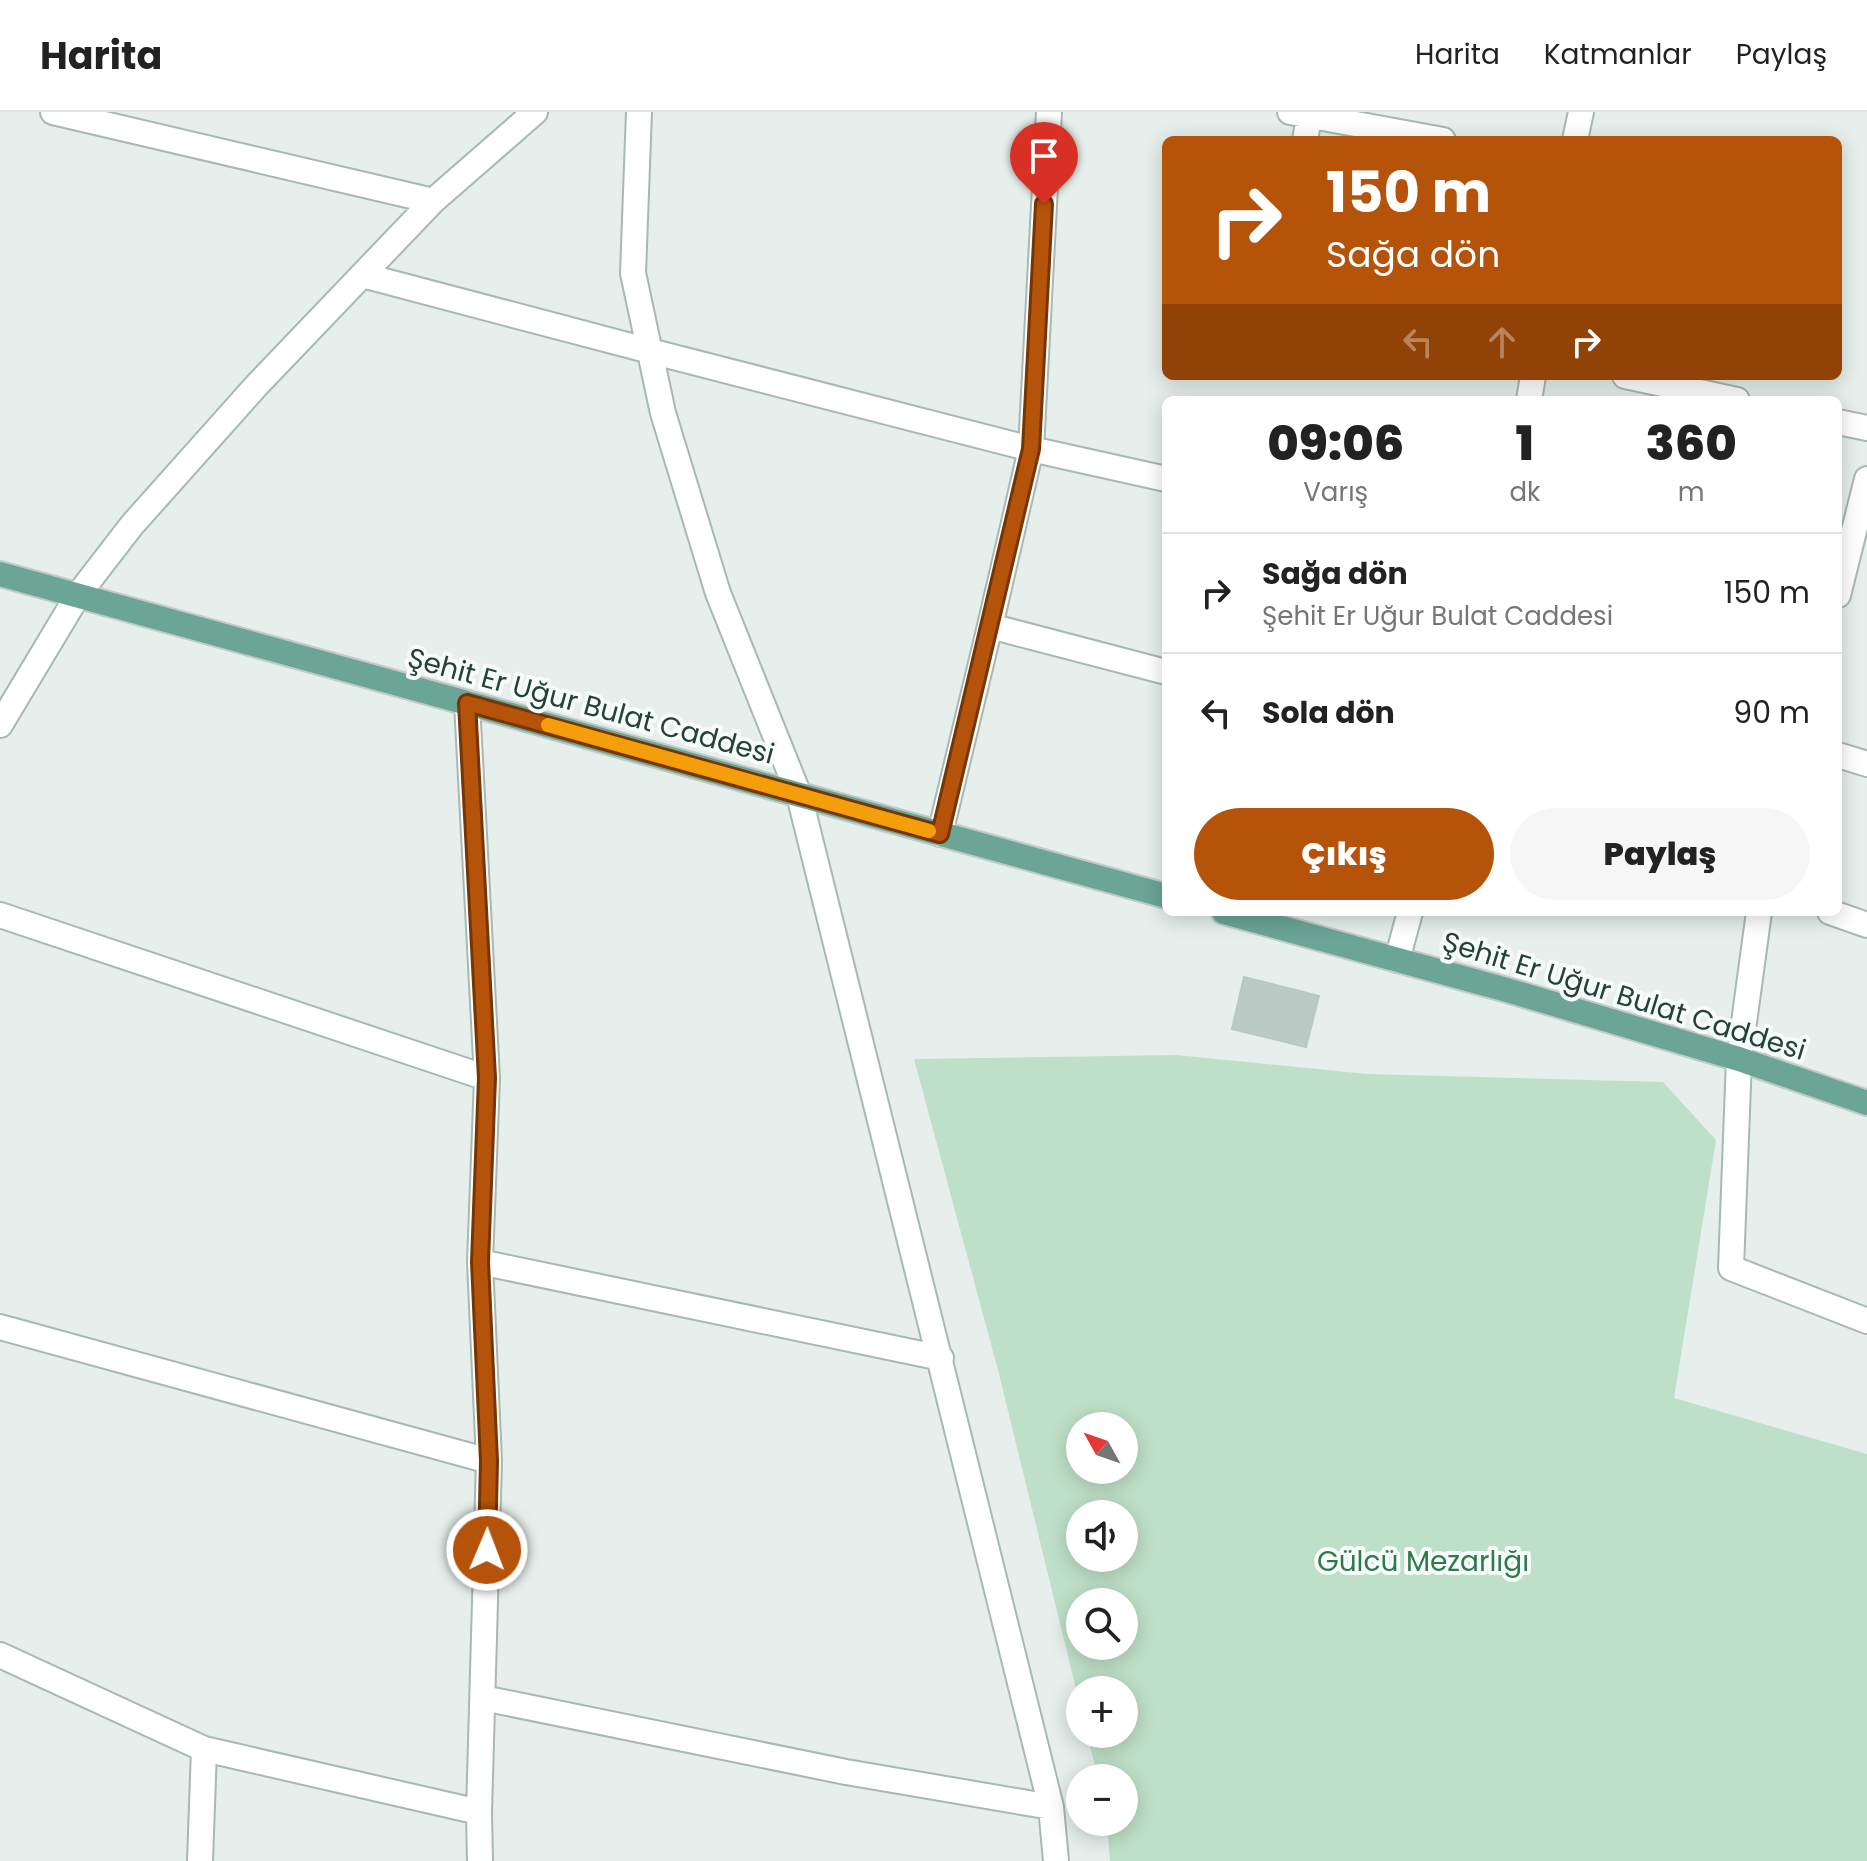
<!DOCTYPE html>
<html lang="tr">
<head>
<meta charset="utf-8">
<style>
	:root { --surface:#fff; --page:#f6f6f6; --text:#222; --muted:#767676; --line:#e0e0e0; --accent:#b45309 }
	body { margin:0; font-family:Poppins,sans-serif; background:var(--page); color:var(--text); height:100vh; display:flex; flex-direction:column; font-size:30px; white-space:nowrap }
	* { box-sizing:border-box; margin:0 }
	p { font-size:26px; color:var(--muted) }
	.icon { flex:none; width:44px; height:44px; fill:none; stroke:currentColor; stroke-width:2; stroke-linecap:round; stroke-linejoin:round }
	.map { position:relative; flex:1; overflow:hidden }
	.drawer { position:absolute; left:1162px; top:284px; width:680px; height:520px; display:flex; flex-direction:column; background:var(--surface); border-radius:12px; box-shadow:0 4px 20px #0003 }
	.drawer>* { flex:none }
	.guide { position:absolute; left:1162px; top:24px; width:680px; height:244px; border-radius:12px; box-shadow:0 4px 20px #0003; background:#b45309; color:#fff; overflow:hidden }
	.needle { width:52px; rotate:310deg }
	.fabs { position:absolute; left:1066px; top:1300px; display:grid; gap:16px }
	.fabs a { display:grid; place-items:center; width:72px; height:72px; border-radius:50%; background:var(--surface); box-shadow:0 4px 20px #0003; font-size:40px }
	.pin { position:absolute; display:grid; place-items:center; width:68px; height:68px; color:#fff; margin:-82px -34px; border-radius:50% 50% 50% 0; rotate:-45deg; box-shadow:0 0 8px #0007 }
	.pin .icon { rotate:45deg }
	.me { position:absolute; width:88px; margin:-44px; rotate:1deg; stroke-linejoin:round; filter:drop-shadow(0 0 6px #0008) }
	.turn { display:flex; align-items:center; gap:28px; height:168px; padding:0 32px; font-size:36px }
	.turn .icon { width:104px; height:104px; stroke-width:2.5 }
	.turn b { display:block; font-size:56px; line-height:68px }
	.lanes { display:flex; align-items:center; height:76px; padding:0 32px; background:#0003; justify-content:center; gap:40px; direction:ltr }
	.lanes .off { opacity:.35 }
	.eta { display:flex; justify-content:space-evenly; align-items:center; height:136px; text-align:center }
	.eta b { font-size:48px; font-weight:800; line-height:56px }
	.cta { display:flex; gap:16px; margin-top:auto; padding:16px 32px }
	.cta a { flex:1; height:92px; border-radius:48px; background:var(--accent); color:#fff; font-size:32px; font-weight:800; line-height:92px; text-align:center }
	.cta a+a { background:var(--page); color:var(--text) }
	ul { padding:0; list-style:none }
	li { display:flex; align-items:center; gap:24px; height:120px; padding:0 32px; border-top:2px solid var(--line) }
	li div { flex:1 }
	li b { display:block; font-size:30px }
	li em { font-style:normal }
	header { display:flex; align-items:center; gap:48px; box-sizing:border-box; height:112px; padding:0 40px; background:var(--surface); border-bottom:2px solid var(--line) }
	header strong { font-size:38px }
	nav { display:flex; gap:44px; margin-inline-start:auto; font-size:28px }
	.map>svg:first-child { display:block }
	.green { fill:#bfe0c8; fill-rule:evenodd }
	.building { fill:#bbcac4; stroke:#b8c9c2; stroke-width:2 }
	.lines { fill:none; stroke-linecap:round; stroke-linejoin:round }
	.minor-casing { stroke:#a8b8b2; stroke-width:28 }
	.major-casing { stroke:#c2cac8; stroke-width:28 }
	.minor { stroke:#fff; stroke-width:24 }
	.major { stroke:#6aa596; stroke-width:24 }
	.route-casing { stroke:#753606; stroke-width:20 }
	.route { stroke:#b45309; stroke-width:14 }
	.slow { stroke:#f59e0b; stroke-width:14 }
	.labels { text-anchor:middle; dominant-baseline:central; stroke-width:8; stroke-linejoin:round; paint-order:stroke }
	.street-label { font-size:28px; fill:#24423a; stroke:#f7fbf9 }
	.park-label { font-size:28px; fill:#2d7a4b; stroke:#f7fbf9 }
</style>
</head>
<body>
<header>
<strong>Harita</strong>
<nav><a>Harita</a><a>Katmanlar</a><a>Paylaş</a></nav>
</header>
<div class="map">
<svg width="1867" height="1749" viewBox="0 0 1867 1749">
	<rect width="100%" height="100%" fill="#e6efeb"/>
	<path class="green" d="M1176,943L1367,962L1663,970L1716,1028L1674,1286L1867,1342V1749H1110L1107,1710H1124V1666H1098L1087,1622H1124V1578H1080V1593L998,1258L914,947ZM1080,1314H1124V1358H1080ZM1080,1402H1124V1446H1080ZM1080,1490H1124V1534H1080Z"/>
	<path class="building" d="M1244,865L1319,884L1306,935L1232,917Z"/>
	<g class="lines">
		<g class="minor-casing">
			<path id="minor" d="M53,0L433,89
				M639,0L633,161L663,301L718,481L799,683L1051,1695L1056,1749
				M1290,0L1443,28
				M1305,28L1310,0
				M1575,28L1581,0
				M362,163L650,239L1031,337L1049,0
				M1625,264L1737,288
				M1529,288L1533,264
				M1838,310L1867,316
				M1166,367L1031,337L990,514L1166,560
				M1838,483L1867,367
				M467,591L487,966L480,1150L489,1349L479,1700L480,1749
				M0,613L78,483L132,413L256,274L433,89L535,0
				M1838,643L1867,652
				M940,722L990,514
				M1759,800L1739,947L1731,1156L1867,1209
				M1830,800L1867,813
				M0,803L487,966
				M1397,848L1410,800
				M480,1150L941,1246
				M0,1215L489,1349
				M0,1543L204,1637L479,1700
				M483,1586L846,1660L1051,1695
				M200,1749L204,1637"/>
		</g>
		<g class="major-casing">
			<path id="major" d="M0,462L1166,784
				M1224,800L1507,878L1739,947L1867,991"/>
		</g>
		<use href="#minor" class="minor"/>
		<use href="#major" class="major"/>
	</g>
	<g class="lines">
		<g class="route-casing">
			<path id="route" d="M487,1438L489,1349L480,1150L487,966L467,591L940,722L1031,337L1044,92"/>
		</g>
		<use href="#route" class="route"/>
		<path class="slow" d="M548,613L929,719"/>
	</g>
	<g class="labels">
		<g class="street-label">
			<text transform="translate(591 594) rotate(15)">Şehit Er Uğur Bulat Caddesi</text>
			<text transform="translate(1624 884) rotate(17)">Şehit Er Uğur Bulat Caddesi</text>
		</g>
		<g class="park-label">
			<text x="1423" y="1449">Gülcü Mezarlığı</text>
		</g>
	</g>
</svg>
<div class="fabs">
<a><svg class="needle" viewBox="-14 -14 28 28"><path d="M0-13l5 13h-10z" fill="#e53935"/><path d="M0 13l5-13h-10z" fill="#767676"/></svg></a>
<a><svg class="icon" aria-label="sound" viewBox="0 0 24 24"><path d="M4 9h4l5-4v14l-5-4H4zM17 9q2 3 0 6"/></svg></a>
<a><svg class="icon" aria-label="search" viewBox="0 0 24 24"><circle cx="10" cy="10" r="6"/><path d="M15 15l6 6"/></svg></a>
<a>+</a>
<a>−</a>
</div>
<div class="pin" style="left:1044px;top:92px;background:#d93025"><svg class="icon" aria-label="arrive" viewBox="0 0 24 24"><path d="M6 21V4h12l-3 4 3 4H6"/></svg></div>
<svg class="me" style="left:487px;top:1438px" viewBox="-20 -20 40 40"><circle r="17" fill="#b45309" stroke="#fff" stroke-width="3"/><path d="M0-11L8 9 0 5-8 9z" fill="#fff"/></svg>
<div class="guide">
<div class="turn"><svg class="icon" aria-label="right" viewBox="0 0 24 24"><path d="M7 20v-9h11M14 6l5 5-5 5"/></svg><div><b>150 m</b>Sağa dön</div></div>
<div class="lanes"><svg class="icon off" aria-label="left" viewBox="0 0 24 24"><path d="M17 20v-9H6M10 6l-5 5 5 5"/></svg><svg class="icon off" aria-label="ahead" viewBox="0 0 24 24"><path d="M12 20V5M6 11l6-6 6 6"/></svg><svg class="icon" aria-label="right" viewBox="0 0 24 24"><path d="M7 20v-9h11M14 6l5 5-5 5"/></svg></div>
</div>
<section class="drawer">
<div class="eta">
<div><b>09:06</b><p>Varış</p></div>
<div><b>1</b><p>dk</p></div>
<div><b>360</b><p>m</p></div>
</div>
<ul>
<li><svg class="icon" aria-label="right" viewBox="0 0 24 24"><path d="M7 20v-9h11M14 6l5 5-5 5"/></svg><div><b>Sağa dön</b><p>Şehit Er Uğur Bulat Caddesi</p></div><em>150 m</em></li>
<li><svg class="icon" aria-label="left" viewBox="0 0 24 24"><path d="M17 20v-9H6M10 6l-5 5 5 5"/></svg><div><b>Sola dön</b></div><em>90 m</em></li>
</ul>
<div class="cta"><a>Çıkış</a><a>Paylaş</a></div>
</section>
</div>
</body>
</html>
